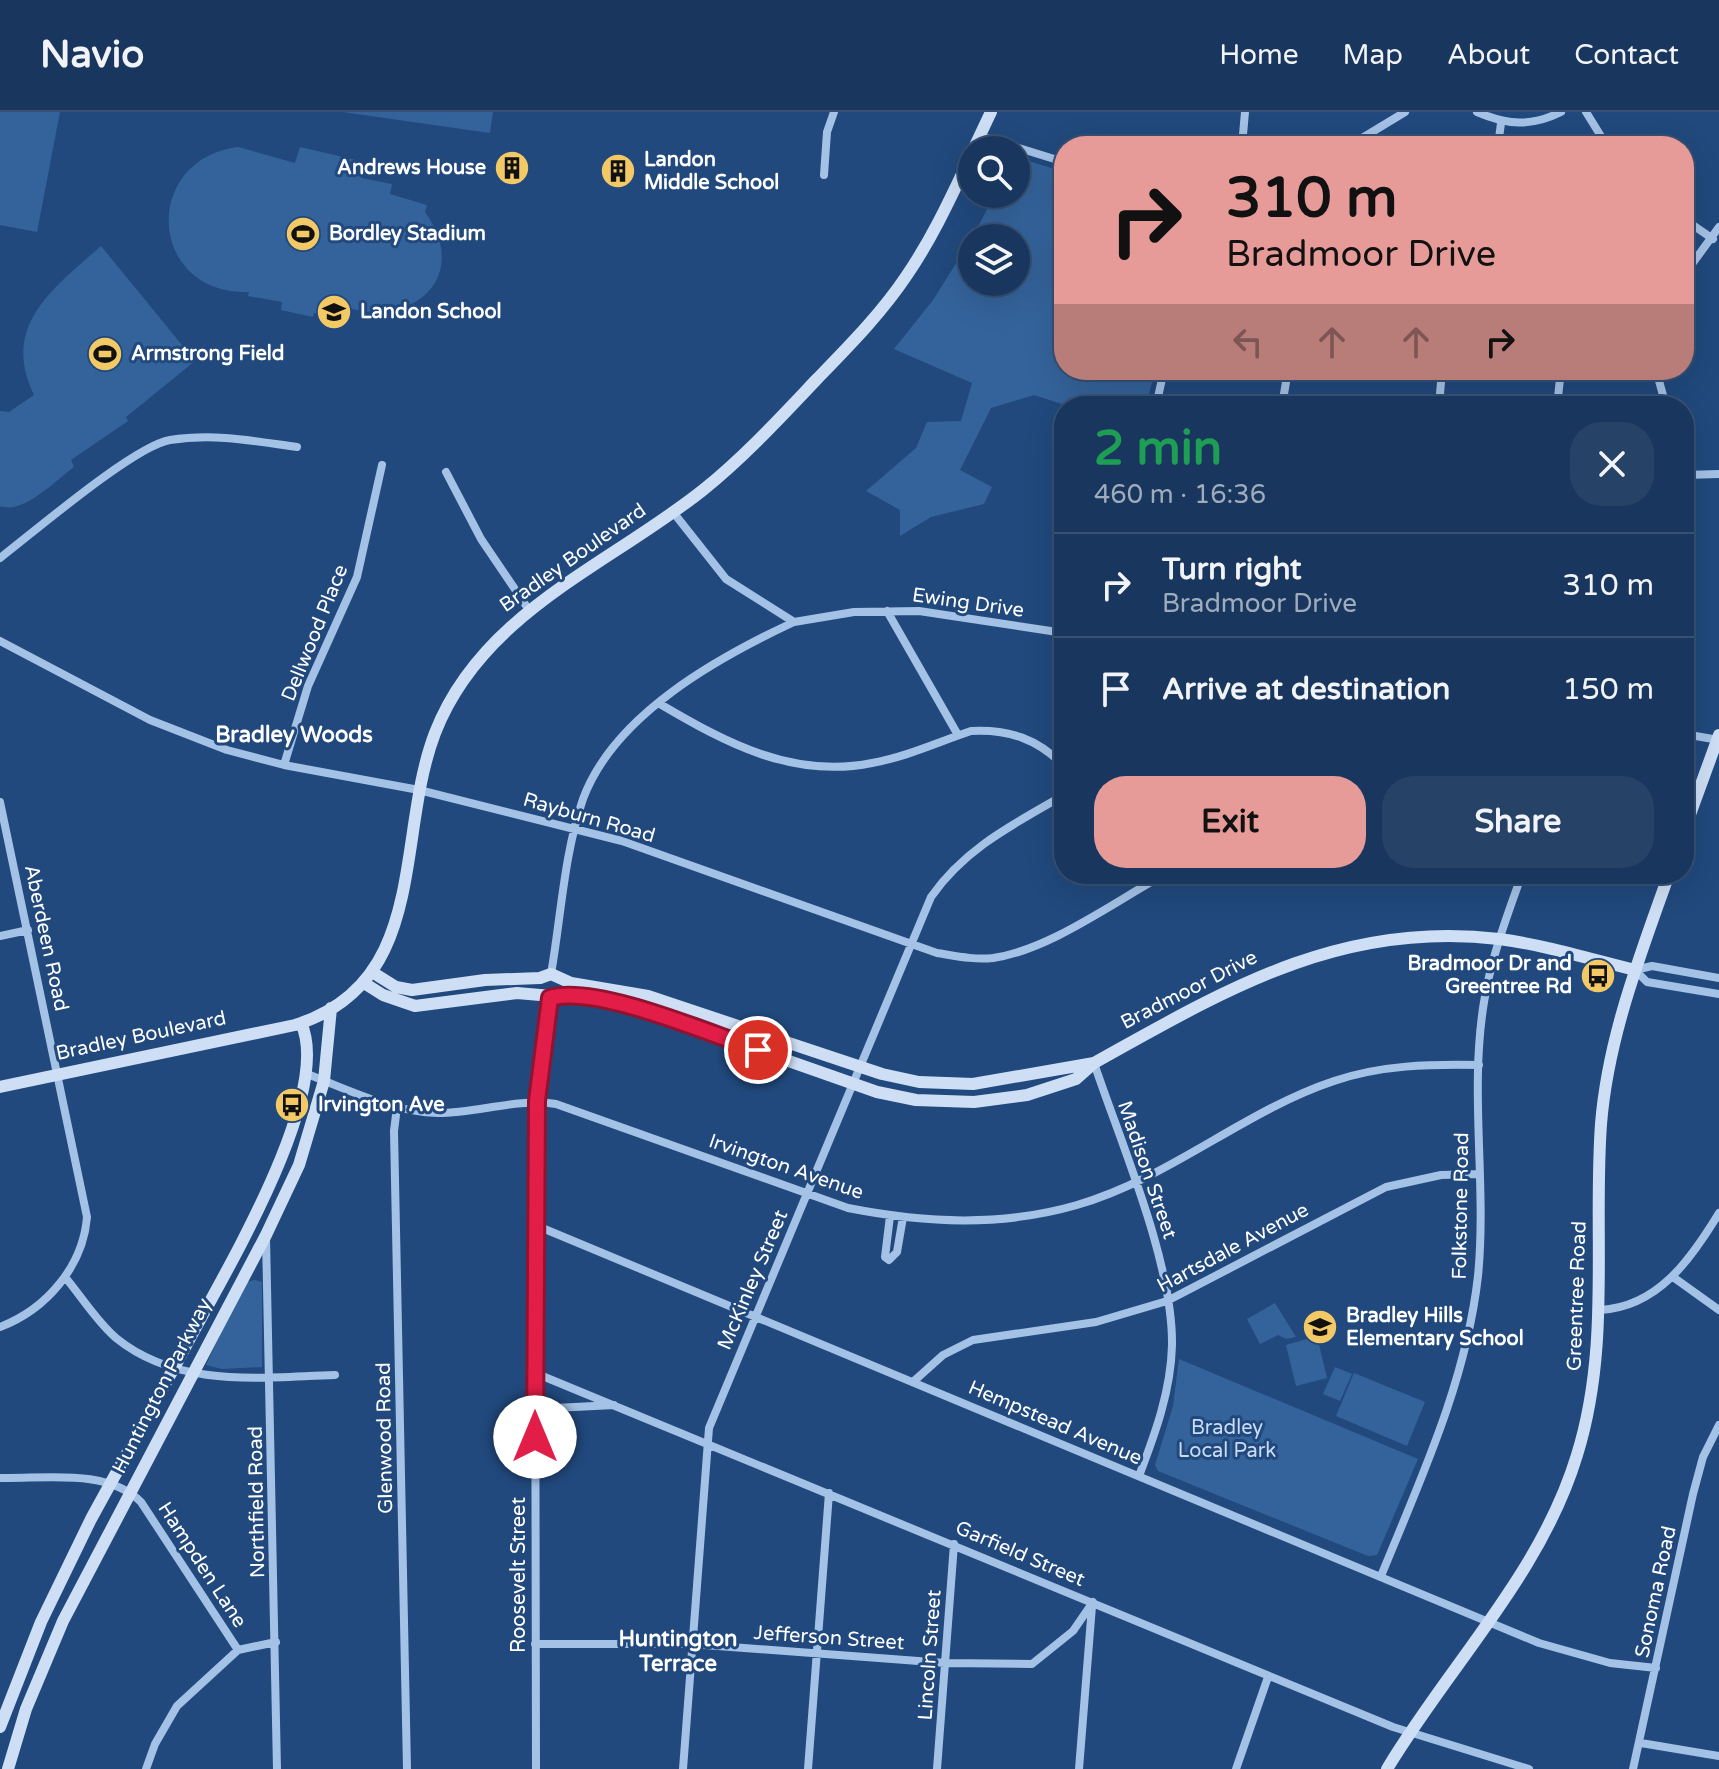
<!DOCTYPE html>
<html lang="en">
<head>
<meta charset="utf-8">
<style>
	:root { --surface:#19375e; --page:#264267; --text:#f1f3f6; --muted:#9facbc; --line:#375173; --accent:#e69b98 }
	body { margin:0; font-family:"Varela Round",sans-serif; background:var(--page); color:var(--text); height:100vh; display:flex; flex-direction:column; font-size:30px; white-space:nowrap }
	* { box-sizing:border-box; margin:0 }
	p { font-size:26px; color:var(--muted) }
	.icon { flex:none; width:44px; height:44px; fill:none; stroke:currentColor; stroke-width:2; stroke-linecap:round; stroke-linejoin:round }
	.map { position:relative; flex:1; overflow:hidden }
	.details { position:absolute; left:1054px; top:284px; width:640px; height:488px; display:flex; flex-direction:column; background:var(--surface); border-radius:32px; box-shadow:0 8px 32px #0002,0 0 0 2px var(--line) }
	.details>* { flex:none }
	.hud { position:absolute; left:1054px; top:24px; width:640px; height:244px; border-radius:32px; box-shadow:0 8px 32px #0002,0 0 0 2px var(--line); background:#e69b98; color:#111; overflow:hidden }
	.tools { position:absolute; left:958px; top:24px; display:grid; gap:16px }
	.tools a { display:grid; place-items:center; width:72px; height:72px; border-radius:50%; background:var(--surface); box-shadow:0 8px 32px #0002,0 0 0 2px var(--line); font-size:40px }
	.pin { position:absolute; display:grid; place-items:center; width:68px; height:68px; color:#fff; margin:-34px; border:4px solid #fff; border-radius:50%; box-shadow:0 2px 8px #0007 }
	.me { position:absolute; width:88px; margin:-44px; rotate:0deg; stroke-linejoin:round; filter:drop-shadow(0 0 6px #0008) }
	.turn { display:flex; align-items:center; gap:28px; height:168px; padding:0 40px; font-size:36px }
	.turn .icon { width:104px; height:104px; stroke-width:2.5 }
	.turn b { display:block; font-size:56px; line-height:68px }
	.lanes { display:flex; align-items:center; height:76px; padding:0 40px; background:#0003; justify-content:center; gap:40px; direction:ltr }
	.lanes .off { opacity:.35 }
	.round { display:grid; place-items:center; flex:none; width:84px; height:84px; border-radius:32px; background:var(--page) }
	.overview { display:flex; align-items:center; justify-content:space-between; height:136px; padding:0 40px }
	h1 { font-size:48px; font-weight:700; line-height:60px; color:#1e9e55 }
	.action { display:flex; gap:16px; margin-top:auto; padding:16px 40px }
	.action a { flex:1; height:92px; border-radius:32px; background:var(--accent); color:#111; font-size:32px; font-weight:700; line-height:92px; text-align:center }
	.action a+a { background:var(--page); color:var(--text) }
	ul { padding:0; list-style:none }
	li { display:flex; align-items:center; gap:24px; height:104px; padding:0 40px; border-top:2px solid var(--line) }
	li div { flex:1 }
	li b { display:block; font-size:30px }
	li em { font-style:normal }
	header { display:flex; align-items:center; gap:48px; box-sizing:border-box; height:112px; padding:0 40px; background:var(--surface); border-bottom:2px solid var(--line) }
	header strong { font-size:38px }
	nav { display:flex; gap:44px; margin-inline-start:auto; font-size:28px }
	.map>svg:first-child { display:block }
	.green { fill:#34639b }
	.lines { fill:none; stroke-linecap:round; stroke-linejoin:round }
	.street { stroke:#a4c2e6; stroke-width:8 }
	.secondary { stroke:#cedff5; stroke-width:12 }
	.route-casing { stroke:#92132f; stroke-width:20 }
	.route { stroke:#e11d48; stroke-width:14 }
	.labels { text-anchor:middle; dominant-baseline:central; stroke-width:6; stroke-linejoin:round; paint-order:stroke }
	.poi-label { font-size:20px; font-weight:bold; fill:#fff; stroke:#21497d; text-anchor:start }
	.street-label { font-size:20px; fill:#fff; stroke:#21497d }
	.park-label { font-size:20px; fill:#c8dcf5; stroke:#21497d }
	.neighbourhood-label { font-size:22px; font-weight:bold; fill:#fff; stroke:#21497d }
</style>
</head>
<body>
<header>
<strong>Navio</strong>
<nav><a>Home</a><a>Map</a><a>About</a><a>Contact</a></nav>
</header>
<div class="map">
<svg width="1719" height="1657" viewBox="0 0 1719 1657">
	<rect width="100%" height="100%" fill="#21497d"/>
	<path class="green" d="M0,0H60L37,120L0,113Z
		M343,0H493L490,21Z
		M238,35L295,51L300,35L364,50L361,66L392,72L390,82L427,93L425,100C471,164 415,215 348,196L345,207L314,201L313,205L281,198L282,190L248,184L249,180C147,183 141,47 238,35Z
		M1016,45L1064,60V258H1155L1146,294H1068L1034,283L991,296L960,358L992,375L984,392L931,405L900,424V398L866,379L916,336L927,310L961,309L972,271L894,237L933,188L972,126V170H1016V126H972L995,82H1016Z
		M101,134L195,249L126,305L128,309L71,348L74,355C56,368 23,403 0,394V299L9,300L34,283C0,213 54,176 101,134Z
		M255,1168L262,1170V1255L222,1257L206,1253L245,1170Z
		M1275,1191L1296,1225L1286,1227L1278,1223L1260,1232L1247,1207Z
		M1317,1224L1327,1266L1296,1274L1286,1233Z
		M1179,1247L1418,1347L1377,1443L1368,1444L1158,1359L1155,1353L1173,1294Z
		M1335,1255L1352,1262L1340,1289L1323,1282Z
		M1354,1261L1425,1290L1407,1334L1336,1304Z"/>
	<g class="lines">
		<path class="street" d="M1477,0C1507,13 1531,15 1561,0
			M1586,0L1607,34
			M980,24L1064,50
			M1242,34L1245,0
			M1349,34L1405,0
			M1498,34L1501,11
			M824,63L827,20L834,0
			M1684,107L1713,127
			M1684,163L1719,115
			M1656,258L1666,294
			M1156,294L1164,258
			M1282,294L1288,258
			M1439,294L1442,258
			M1557,294L1561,258
			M446,360L481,427L529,498
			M1685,363L1719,362
			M673,400L726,467L794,510L854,500L919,499L1064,521
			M0,446C34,420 134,334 170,328C214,321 254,329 297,335
			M887,499L958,623
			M0,529L150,608L227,638L284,653L419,678L622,729L937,841C956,844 974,848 993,846C1049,838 1114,790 1165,762
			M660,592C726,631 793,667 872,651C906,645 938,630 971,619C1009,617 1038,627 1064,654
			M1684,622L1719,628
			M284,653L308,574L357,465L382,353
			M0,690L87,1105C83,1154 47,1197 0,1215
			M0,824L28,818
			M1635,858L1647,870L1719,882
			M1635,858L1652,854L1719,866
			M551,862C561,805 564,742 583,687C614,603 717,546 794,510
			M1094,951C1121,1032 1173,1150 1172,1233C1171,1279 1155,1322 1139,1364
			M307,962C349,978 392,1000 438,1001C479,1001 515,986 556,992L848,1096C925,1111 1001,1115 1077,1093C1170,1066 1244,999 1334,969C1381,953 1430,952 1479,953
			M397,995L394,1019L407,1657
			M890,1104L885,1145L889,1148L897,1140L903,1105
			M535,1113L1539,1531L1610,1551L1656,1556
			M266,1126L277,1657
			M65,1165C81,1184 97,1210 116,1226C179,1277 261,1265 335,1263
			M1673,1165L1719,1198
			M1600,1198C1658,1195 1691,1147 1719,1101
			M535,1261L1393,1615L1529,1657
			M914,1269L943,1243L973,1228L1096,1210L1167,1189L1386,1075L1441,1063L1479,1062
			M535,1297L614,1293
			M0,1366C45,1367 107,1356 141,1390L238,1538
			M1381,1464C1421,1366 1466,1270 1478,1164C1487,1073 1469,980 1484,890C1491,846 1507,804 1522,762
			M535,1532H691L945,1551L1032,1552L1073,1519L1093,1490
			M1641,1631L1719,1644
			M146,1657L155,1632L177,1594L238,1538L276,1530
			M536,1657L535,1107L537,989L550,886
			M683,1657L709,1316L931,785C965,736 1014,712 1064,683
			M808,1657L829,1381
			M937,1657L954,1432
			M1079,1657L1092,1494
			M1236,1657L1268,1565
			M1633,1657L1693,1382L1703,1345L1719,1313"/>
		<path class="secondary" d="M973,38L991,0
			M1684,719L1719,623
			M372,860L396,875L412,878L485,868L540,866L551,862L571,871L648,884L882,962L919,970L973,972L1094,951
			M364,871L383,883L415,894L517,881L598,888L643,898L877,980L916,988L974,990L1027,983L1076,967L1094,951C1225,878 1341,808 1499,827C1545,833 1590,847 1635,858
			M0,975L295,913C430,871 395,725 435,621C482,500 609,453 703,378C744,345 780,306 816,268C848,235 881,202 907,163C933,125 952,83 972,41
			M0,1615L41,1510L91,1407L181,1243C217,1173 335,984 301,911
			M8,1657L26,1597L63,1509L266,1123L299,1053L324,969L331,896
			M1387,1657C1450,1552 1541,1462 1577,1343C1611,1234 1593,1124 1601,1012C1608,925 1640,844 1669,762"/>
	</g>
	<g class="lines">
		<g class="route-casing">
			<path id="route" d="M535,1325L537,989L550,886C595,872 711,922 758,938"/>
		</g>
		<use href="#route" class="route"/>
	</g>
	<defs>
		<g id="building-disc" transform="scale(1.8)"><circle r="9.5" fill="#f3c966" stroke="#21497d"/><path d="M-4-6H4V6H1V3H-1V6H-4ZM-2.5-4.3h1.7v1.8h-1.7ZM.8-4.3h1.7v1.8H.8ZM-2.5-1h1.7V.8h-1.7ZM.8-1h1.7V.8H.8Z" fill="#111"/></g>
		<g id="stadium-disc" transform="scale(1.8)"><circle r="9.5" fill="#f3c966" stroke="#21497d"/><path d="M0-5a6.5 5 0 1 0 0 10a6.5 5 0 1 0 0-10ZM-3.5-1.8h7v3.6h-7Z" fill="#111"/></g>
		<g id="school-disc" transform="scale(1.8)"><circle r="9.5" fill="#f3c966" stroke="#21497d"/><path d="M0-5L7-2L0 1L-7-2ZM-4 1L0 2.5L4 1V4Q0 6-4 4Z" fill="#111"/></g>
		<g id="bus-disc" transform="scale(1.8)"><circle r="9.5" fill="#f3c966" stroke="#21497d"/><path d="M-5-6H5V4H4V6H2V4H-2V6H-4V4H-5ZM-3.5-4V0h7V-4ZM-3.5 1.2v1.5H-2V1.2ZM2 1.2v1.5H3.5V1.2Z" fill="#111"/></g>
	</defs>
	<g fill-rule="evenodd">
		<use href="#building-disc" x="512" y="56"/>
		<use href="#building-disc" x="618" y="59"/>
		<use href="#stadium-disc" x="303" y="122"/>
		<use href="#school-disc" x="334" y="200"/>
		<use href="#stadium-disc" x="105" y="242"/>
		<use href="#bus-disc" x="1598" y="864"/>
		<use href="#bus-disc" x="292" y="993"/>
		<use href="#school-disc" x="1320" y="1215"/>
	</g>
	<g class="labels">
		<g class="poi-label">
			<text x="644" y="48">Landon<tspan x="644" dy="23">Middle School</tspan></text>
			<text x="486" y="56" text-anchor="end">Andrews House</text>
			<text x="329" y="122">Bordley Stadium</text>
			<text x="360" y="200">Landon School</text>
			<text x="131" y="242">Armstrong Field</text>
			<text x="1572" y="852" text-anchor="end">Bradmoor Dr and<tspan x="1572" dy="23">Greentree Rd</tspan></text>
			<text x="318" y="993">Irvington Ave</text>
			<text x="1346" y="1204">Bradley Hills<tspan x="1346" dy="23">Elementary School</tspan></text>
		</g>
		<g class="street-label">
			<text transform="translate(573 446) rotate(-35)">Bradley Boulevard</text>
			<text transform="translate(968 491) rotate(8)">Ewing Drive</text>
			<text transform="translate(315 521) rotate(-68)">Dellwood Place</text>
			<text transform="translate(589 706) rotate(16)">Rayburn Road</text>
			<text transform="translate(46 826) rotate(78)">Aberdeen Road</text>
			<text transform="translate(1189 878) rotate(-27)">Bradmoor Drive</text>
			<text transform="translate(141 924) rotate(-12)">Bradley Boulevard</text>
			<text transform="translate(786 1055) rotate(19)">Irvington Avenue</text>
			<text transform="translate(1147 1058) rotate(71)">Madison Street</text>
			<text transform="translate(1461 1094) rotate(-89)">Folkstone Road</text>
			<text transform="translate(1233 1136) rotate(-28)">Hartsdale Avenue</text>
			<text transform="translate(753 1168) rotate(-67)">McKinley Street</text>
			<text transform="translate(1577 1184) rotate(-88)">Greentree Road</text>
			<text transform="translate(162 1274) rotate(-63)">Huntington Parkway</text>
			<text transform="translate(1055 1311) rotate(23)">Hempstead Avenue</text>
			<text transform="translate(385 1326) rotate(-91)">Glenwood Road</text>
			<text transform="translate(257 1390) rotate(-91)">Northfield Road</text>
			<text transform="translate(1020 1442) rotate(23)">Garfield Street</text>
			<text transform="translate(202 1453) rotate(57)">Hampden Lane</text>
			<text transform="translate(519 1463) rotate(-90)">Roosevelt Street</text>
			<text transform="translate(1656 1480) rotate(-78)">Sonoma Road</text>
			<text transform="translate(829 1526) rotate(4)">Jefferson Street</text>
			<text transform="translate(930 1543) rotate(-86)">Lincoln Street</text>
		</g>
		<g class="park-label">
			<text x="1227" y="1316">Bradley<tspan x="1227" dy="23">Local Park</tspan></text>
		</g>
		<g class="neighbourhood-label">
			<text x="294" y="623">Bradley Woods</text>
			<text x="678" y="1527">Huntington<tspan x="678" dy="25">Terrace</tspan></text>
		</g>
	</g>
</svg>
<div class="tools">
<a><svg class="icon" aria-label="search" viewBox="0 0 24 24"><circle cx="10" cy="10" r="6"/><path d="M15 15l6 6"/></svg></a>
<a><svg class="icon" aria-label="layers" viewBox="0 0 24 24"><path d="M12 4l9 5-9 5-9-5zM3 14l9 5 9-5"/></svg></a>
</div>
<div class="pin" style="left:758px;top:938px;background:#d93025"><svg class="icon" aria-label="arrive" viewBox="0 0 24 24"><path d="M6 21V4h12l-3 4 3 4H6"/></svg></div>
<svg class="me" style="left:535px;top:1325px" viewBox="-20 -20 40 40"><circle r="19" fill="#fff"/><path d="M0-13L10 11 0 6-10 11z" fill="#e11d48"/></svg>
<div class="hud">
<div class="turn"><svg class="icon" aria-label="right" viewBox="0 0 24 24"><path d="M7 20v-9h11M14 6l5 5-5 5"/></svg><div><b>310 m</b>Bradmoor Drive</div></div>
<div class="lanes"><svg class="icon off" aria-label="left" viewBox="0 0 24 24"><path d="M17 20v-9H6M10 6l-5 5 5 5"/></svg><svg class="icon off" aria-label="ahead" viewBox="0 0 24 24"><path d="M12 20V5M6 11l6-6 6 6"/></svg><svg class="icon off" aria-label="ahead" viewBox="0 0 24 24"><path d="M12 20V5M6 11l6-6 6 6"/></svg><svg class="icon" aria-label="right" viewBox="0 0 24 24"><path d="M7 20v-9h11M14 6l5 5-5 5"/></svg></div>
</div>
<section class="details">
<div class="overview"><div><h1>2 min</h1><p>460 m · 16:36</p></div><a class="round"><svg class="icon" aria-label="close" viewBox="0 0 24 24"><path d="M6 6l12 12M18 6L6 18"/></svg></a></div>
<ul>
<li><svg class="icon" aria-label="right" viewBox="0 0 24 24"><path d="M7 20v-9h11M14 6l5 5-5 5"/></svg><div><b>Turn right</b><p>Bradmoor Drive</p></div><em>310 m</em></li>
<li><svg class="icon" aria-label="arrive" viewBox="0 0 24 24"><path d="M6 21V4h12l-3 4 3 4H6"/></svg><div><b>Arrive at destination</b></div><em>150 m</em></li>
</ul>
<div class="action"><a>Exit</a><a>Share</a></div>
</section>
</div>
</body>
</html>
